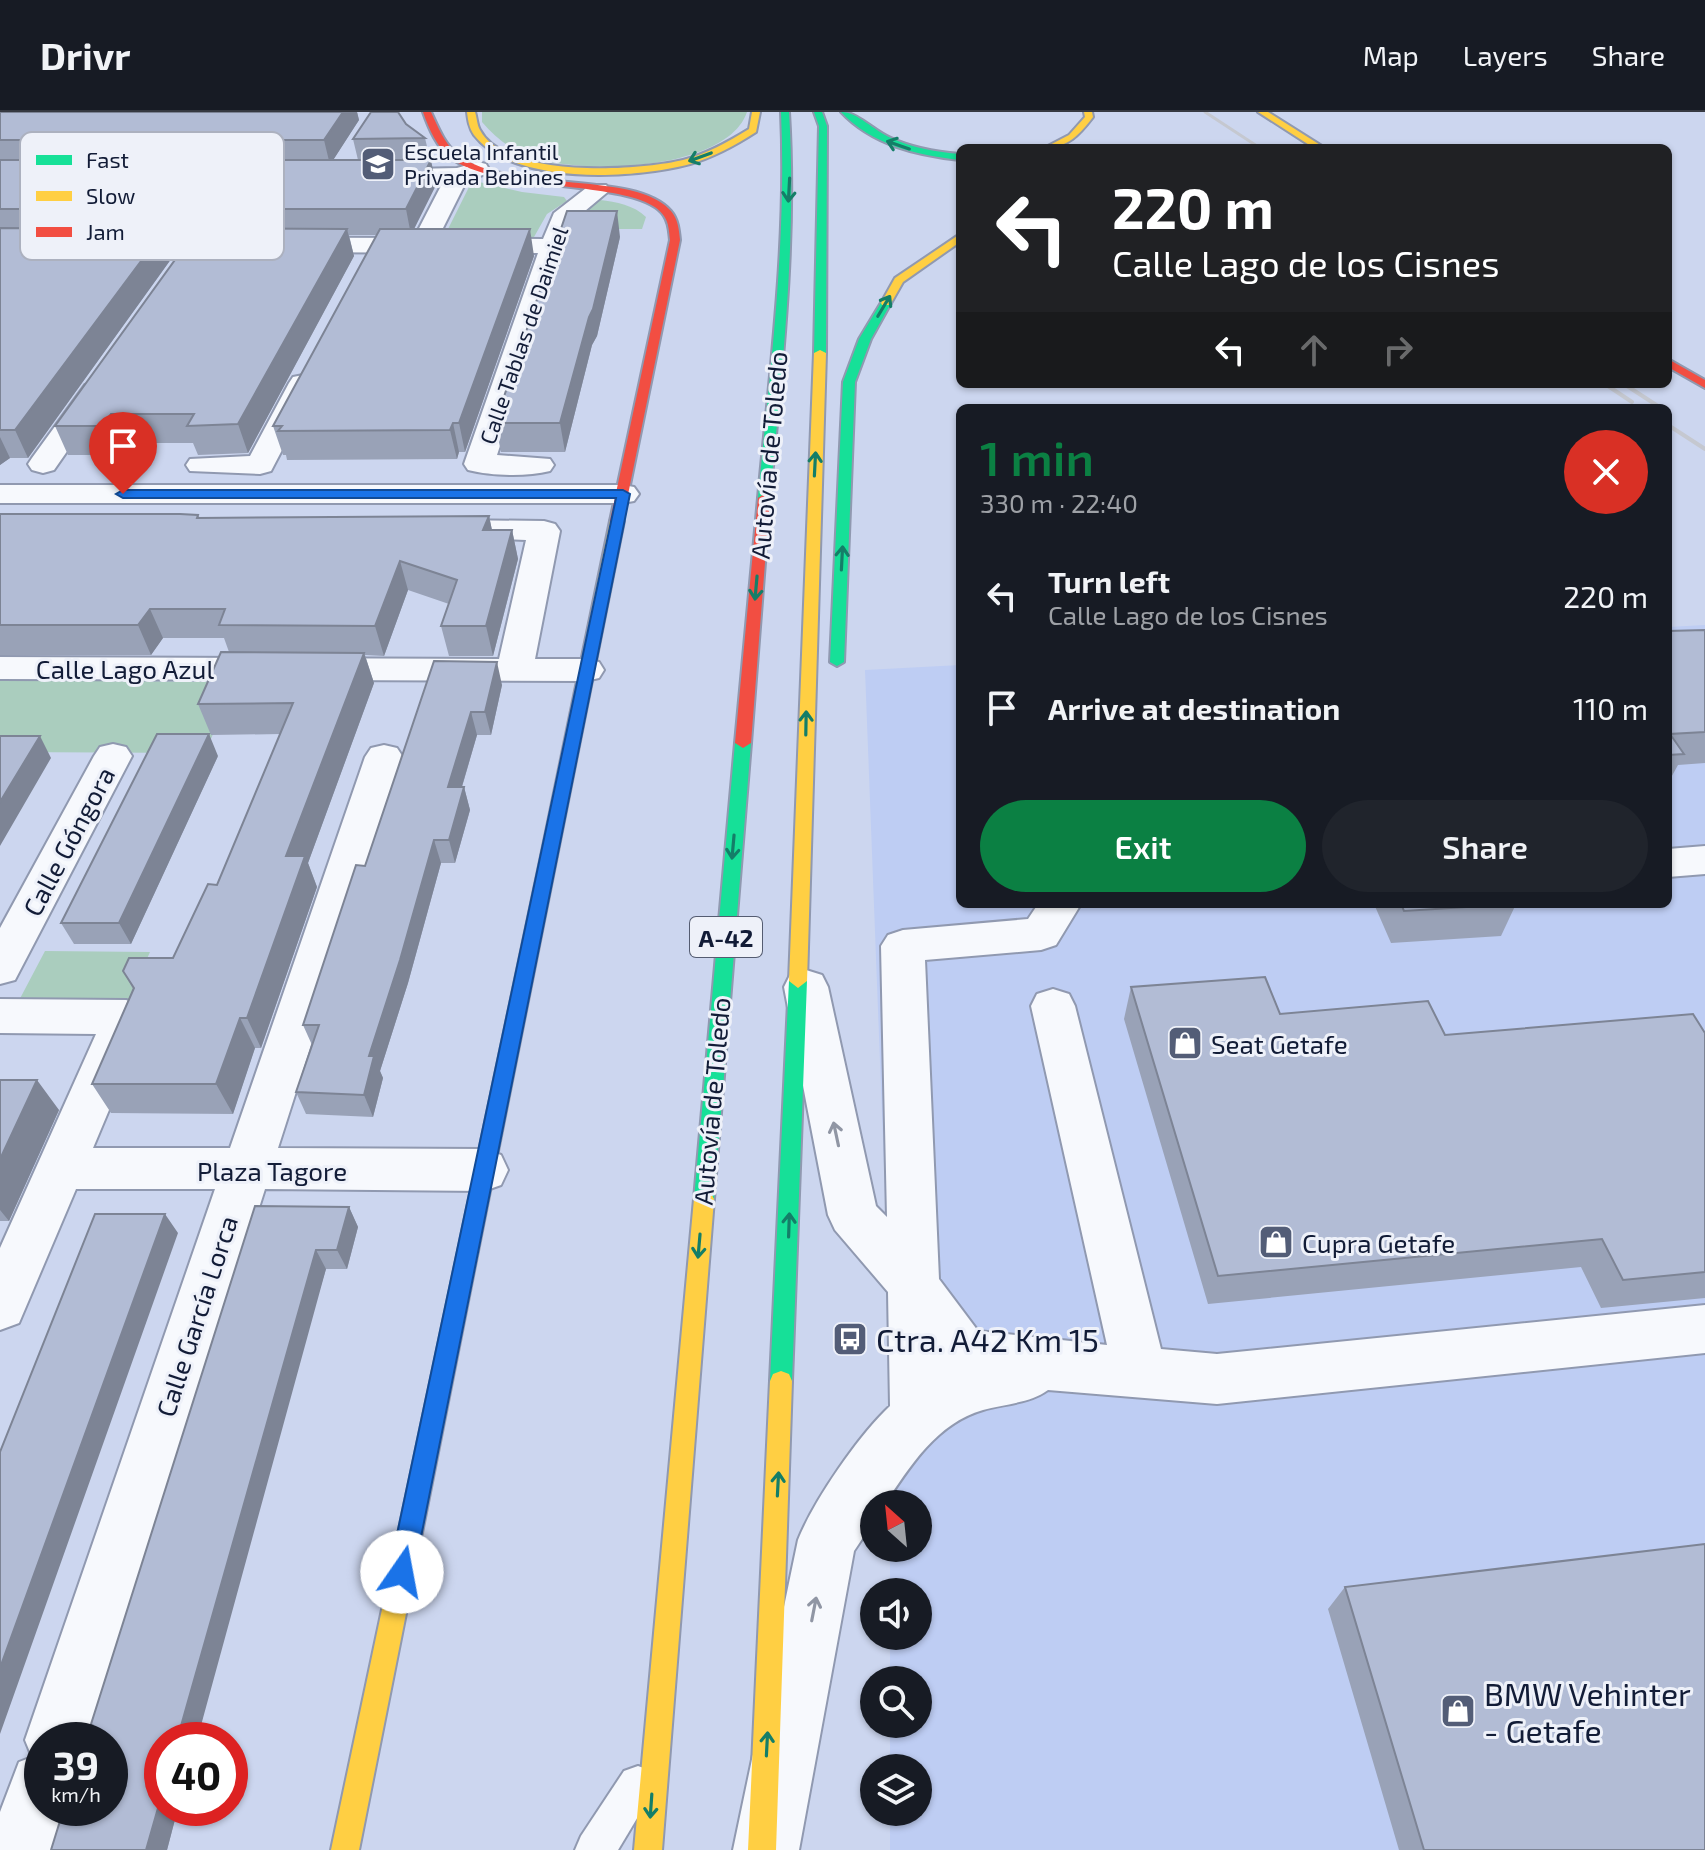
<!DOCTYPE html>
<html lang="en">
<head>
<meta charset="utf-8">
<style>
	:root { --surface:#171b24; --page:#20242c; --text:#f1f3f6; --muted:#9ea1a6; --line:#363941; --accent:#0b8043 }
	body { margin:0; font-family:"Exo 2",sans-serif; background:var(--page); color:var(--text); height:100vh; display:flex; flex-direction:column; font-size:30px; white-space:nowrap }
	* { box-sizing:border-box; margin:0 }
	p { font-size:26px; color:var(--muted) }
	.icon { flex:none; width:44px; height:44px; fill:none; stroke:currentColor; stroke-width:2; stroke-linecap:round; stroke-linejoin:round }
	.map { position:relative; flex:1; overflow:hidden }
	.drawer { position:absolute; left:956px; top:292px; width:716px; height:504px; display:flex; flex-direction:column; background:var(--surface); border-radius:12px; box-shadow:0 2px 6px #0004 }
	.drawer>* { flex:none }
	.hud { position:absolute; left:956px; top:32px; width:716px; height:244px; border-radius:12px; box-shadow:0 2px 6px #0004; background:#202124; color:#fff; overflow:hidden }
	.needle { width:52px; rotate:333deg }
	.controls { position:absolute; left:860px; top:1378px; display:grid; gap:16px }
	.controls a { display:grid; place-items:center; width:72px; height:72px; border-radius:50%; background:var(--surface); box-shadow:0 2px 6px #0004; font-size:40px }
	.speed { position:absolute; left:24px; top:1610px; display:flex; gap:16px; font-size:40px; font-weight:700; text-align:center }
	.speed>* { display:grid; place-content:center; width:104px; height:104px; border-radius:50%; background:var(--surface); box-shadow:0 2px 6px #0004; line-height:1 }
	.speed small { font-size:20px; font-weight:400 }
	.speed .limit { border:12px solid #d22; background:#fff; color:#111 }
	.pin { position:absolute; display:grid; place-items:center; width:68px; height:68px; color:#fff; margin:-82px -34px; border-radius:50% 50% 50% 0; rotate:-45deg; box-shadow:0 0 8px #0007 }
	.pin .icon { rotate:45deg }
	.me { position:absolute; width:88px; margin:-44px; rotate:12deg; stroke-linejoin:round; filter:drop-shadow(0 0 6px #0008) }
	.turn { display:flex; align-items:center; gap:28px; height:168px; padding:0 24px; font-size:36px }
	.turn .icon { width:104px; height:104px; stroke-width:2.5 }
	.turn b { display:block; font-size:56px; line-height:68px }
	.lanes { display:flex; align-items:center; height:76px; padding:0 24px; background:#0003; justify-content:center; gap:40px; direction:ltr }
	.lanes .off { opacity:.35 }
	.round { display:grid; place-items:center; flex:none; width:84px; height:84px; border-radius:42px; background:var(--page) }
	.head { display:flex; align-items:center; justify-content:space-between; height:136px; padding:0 24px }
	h1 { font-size:48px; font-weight:600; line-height:60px; color:var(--accent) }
	.primary-button { display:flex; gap:16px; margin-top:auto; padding:16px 24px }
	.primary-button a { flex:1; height:92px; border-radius:48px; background:var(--accent); color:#fff; font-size:32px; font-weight:600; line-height:92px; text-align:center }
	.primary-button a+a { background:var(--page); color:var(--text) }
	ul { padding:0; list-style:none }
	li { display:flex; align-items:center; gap:24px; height:112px; padding:0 24px }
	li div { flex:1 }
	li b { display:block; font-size:30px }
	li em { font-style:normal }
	header { display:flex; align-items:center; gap:48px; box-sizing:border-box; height:112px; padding:0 40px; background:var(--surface); border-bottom:2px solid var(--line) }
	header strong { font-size:38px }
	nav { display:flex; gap:44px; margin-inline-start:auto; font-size:28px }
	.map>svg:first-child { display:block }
	.built { fill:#becdf3 }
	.green { fill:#aacdbe }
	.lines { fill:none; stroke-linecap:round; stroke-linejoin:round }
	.lane-casing { stroke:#9099b0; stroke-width:4 }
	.street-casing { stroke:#9099b0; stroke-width:4 }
	.fast-casing { stroke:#9099b0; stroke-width:4 }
	.slow-casing { stroke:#9099b0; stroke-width:4 }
	.jam-casing { stroke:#9099b0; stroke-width:4 }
	.lane { fill:#f7f9fd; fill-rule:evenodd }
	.street { fill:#f7f9fd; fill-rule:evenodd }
	.fast { fill:#16e098; fill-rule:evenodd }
	.slow { fill:#ffcf43; fill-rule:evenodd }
	.jam { fill:#f24e42; fill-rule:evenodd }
	.rail-far1 { stroke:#c5c8d0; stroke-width:3 }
	.rail { stroke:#c5c8d0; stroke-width:4 }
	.wall { fill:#99a2b7 }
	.shaded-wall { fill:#7d8495 }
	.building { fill:#b2bcd5; stroke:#7d8495; stroke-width:2 }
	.oneway { stroke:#147e68 }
	.oneway2 { stroke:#9096a4 }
	.route { fill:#1a73e8; stroke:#114b97; stroke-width:2 }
	.labels { text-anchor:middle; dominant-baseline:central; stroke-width:6; stroke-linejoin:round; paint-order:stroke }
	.far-poi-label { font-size:22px; fill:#121c37; stroke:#eef1f9; text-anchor:start }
	.far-street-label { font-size:22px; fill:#121c37; stroke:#eef1f9 }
	.shield { fill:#eef1f9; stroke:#545c71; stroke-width:2 }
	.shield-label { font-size:24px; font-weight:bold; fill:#121c37 }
	.street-label { font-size:26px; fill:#121c37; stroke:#eef1f9 }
	.poi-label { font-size:26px; fill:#121c37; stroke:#eef1f9; text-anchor:start }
	.near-poi-label { font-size:32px; fill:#121c37; stroke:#eef1f9; text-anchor:start }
	.key { fill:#eef1f9; stroke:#acb1bf; stroke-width:2 }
	.key-label { font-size:22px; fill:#121c37 }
</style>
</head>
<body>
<header>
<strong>Drivr</strong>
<nav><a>Map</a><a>Layers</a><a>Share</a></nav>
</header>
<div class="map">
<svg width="1705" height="1738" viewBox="0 0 1705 1738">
	<rect width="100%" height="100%" fill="#ccd6ef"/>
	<path class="built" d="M1705,513V1738H890V1700H918V1656H890V1612H918V1568H890V1524H918V1480H890V1436H918V1392H890L885,1081L865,558L960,553V792H1668V515Z"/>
	<path class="green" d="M482,0H747C727,60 575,64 526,43C508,36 494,24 482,10Z
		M475,69L522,80L564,85L567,89L547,102L534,125L443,127L471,71Z
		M600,88C616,90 634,93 646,105L642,117H568L575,106Z
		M0,568L235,570L205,641L0,640Z
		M45,839L150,840L124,898L15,896Z"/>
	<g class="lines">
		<g class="lane-casing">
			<path id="lane" d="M638,1654L652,1659L657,1673L618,1738H575L581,1724L624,1659Z"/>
		</g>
		<g class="street-casing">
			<path id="street" d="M478,50L486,52L489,57L486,62L467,68L438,126L543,127L554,101L590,73H606L610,78L573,109L497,343L550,347L554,353L550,359C526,365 492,364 468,358L464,352L538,141L0,139V125L414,126L443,70H374L366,68L363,63L366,58L457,56Z
				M303,263L313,265L317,271L271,359L260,362L190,359L186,353L190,347L250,344L289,271L293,265Z
				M95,270L105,273L109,279L54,358L43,361L32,358L28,352L32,346L85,273Z
				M0,373H623L634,375L639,382L634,389L623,391H0Z
				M452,408L544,409L555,412L560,419L535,547H586L599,550L604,558L599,566L586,569L0,567V545L499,547L526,428L441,425L436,418L441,411Z
				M113,632L126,635L132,644L15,868L0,872V816L94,644L100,635Z
				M384,633L397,636L403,645L278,1036L484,1037L501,1043L508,1058L501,1073L484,1079L265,1077L89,1628H42V1696H67L53,1738H0V1700L19,1650L32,1645L25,1628L215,1077H76L19,1211L0,1218V1136L96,922L0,921V887L126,888L142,893L148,905L93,1036H230L365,645L371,636Z
				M1705,734V762L1668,765V737Z
				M1038,792H1081L1056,833L1041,838L925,848L939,1167L978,1219L1107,1233L1031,894L1037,882L1053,877L1069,882L1075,894L1161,1237L1217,1242L1705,1193V1241L1217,1292L1048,1278C1031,1291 1004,1292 983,1298C937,1311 909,1355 885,1392H874V1409L854,1439L799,1738H733L798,1428C814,1388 859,1323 890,1294L888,1180L835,1118L828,1103L784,875L790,863L806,858L822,863L828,875L876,1094L887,1105L881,834L888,823L903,818L1028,807Z"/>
		</g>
		<g class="fast-casing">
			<path id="fast" d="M781,0H789C797,130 782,257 770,386L764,390L758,386C770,257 787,130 781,0Z
				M814,0H822L827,14L826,241L820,244L814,241L819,14Z
				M841,0C858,0 874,19 891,26C913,36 936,40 960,42V48C916,43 872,33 841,0Z
				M882,189L891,191L871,227L855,270L844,550L837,554L830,550L843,270L859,227Z
				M743,626L751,631L714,1087L711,1093L704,1096L697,1093L694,1087L735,631Z
				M798,862L807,869L792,1269L789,1276L781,1279L773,1276L770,1269L789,869Z"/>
		</g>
		<g class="slow-casing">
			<path id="slow" d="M467,0H475C477,6 477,13 480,18C506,67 637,59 683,48C706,42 728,30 749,17L752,0H760L756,20C736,33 714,45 690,52C635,67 513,74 474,23C469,16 468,8 467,0Z
				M1084,0H1092L1093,5C1080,22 1068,36 1044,36L1069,23L1085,5Z
				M1258,0H1268L1325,36H1314Z
				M960,122V130L903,170L890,193H882L881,191L895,166Z
				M820,238L826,241L807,869L798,876L789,869L814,241Z
				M617,405L624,409L557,744L549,750L541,744L610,409Z
				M704,1078L711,1081L714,1087L662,1738H634L694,1087L697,1081Z
				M468,1130L475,1133L478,1139L359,1738H331L458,1139L461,1133Z
				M781,1259L789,1262L792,1269L776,1738H748L770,1269L773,1262Z"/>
		</g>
		<g class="jam-casing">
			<path id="jam" d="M423,0H431C438,15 444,31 457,42C509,83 635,57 671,99C678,107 679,118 680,128L622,412L610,409L670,128C669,120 669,111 664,104C641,67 500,82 452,47C437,36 429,17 423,0Z
				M1668,247L1705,268V276L1668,255Z
				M764,382L770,386L751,631L743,636L735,631L758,386Z
				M549,738L557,744L478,1139L475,1145L468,1148L461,1145L458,1139L541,744Z"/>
		</g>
		<use href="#lane" class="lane"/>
		<use href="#street" class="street"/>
		<use href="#fast" class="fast"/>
		<use href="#slow" class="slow"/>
		<use href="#jam" class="jam"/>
		<path class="rail-far1" d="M1205,0L1260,36"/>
		<path class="rail" d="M1605,272L1632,290
			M1624,272L1661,296
			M1668,313L1705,337"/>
	</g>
	<path class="wall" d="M0,0H357L359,8L333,48H358L353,27L406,12L425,26L436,73L414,117L534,144L465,340H459L457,347L287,348L286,343H283L273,314L377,123H349L354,144L248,341L198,343L193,331H123L115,343H68L55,314L193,123H167L174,143L28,346H10L0,353Z
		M620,125L597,224L592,233L565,340H501L495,311Z
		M0,402L198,403L200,406L489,404L492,418H512L518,447L493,544H449L441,514L449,492L408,478L384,544L365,543L374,571L308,751L317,775L261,936H255L233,1002L111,1001L92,972L133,877L123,859L173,846L217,773L280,622L211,623L198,592L229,540L224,526H163L151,543H0Z
		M1705,518V651L1678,653L1668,671V519Z
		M434,549L502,573L491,623H477L462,675H464L470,698L455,751H441L408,871L380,959L383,966L373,1005L306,1002L296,980L312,933L303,913L365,754Z
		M218,644L131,832H74L61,811Z
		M1374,792H1516L1501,824L1391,831Z
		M1131,875L1280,902L1445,923L1705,921V1186L1601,1196L1581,1155L1208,1192L1124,907Z
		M0,968L59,998L9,1109H0Z
		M255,1094L349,1095L358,1115L347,1157H326L162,1696H178L167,1738H51Z
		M1345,1475L1705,1738H1399L1328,1497Z"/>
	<path class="shaded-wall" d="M343,0H357L359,8L330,53L324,28Z
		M431,48L436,73L411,123L406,97Z
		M617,99L620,125L597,224L592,233L565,340L560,311Z
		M165,117L174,143L28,346L15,318Z
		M347,117L354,144L248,341L238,312Z
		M530,117L534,144L465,340L459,311Z
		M111,302L123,331L115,343L103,314Z
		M453,311L459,340L457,347L450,318Z
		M0,325L10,346L0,353Z
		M489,404L495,433L483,418Z
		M512,418L518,447L493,544L486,514Z
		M400,449L408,478L384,544L375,514Z
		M150,497L163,526L151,543L138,513Z
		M364,541L374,571L308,751L317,775L261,936L247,906L286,744Z
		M497,550L502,573L491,623L485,600Z
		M471,600L477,623L455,698L448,675Z
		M209,622L218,644L131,832L119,811Z
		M40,624L51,646L0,734V690Z
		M464,675L470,698L455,751L449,728Z
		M434,728L441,751L408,871L380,959L383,966L373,1005L364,983L369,944Z
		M240,906L255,936L233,1002L216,972Z
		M37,968L59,998L9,1109L0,1098V1047Z
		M349,1095L358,1115L347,1157L337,1138Z
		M165,1102L178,1121L0,1622V1556Z
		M316,1138L326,1157L197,1628H177Z
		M162,1682V1696H178L167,1738H146Z"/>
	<path class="building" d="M0,0H343L324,28H0Z
		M371,0H398L406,12L425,26L353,27Z
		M0,48H431L406,97H0Z
		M567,99H617L593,197L589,205L560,311H495Z
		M0,116L165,117L15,318H0Z
		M198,116L347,117L238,312L187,314L194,302H111L103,314H55Z
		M380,117H530L459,311H453L450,318L278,319L282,314H273Z
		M0,402H180L198,403L197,406L489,404L483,418H512L486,514H441L457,468L400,449L375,514L219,513L225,497H150L138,513H0Z
		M1705,518V620L1670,622L1684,642L1668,643V519Z
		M221,540L364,541L286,744H305L247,906H240L216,972H92L134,876L123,859L129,846H173L208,772L217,773L293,591L198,592Z
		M434,549L497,550L485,600H471L448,675H464L449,728H434L400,848L369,944H374L364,983L296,980L319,913H303L356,753L365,754Z
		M157,622H209L119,811H61Z
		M0,624H40L0,690Z
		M1401,792H1514L1404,799Z
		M1265,865L1280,902L1428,889L1445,923L1693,902L1705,921V1160L1623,1168L1602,1127L1218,1164L1131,875Z
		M0,968H37L0,1047Z
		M255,1094L349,1095L337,1138H316L177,1628H162V1682L146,1738H51L64,1696H110V1628H86Z
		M95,1102H165L0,1556V1340Z
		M1705,1432V1738H1424L1345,1475Z"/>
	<defs><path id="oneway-shaft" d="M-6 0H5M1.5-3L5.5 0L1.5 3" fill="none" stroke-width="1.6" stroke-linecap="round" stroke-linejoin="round" transform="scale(2)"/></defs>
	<g class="oneway">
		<use href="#oneway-shaft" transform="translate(898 33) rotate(-161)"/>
		<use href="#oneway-shaft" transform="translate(700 45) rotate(160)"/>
		<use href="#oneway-shaft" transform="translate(789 78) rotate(93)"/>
		<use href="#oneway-shaft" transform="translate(884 194) rotate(-59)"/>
		<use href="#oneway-shaft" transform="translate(815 352) rotate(-87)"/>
		<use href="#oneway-shaft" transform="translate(842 446) rotate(-87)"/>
		<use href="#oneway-shaft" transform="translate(756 476) rotate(95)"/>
		<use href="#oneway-shaft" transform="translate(806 611) rotate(-89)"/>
		<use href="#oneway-shaft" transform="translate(733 735) rotate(95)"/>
		<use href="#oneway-shaft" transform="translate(789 1113) rotate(-88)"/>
		<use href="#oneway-shaft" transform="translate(699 1134) rotate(95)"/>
		<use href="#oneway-shaft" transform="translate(778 1372) rotate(-87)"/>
		<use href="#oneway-shaft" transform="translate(767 1632) rotate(-87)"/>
		<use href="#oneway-shaft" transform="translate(651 1694) rotate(94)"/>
	</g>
	<g class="oneway2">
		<use href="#oneway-shaft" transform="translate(836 1022) rotate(-102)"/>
		<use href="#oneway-shaft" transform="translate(814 1497) rotate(-79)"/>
	</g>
	<path class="route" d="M623,378L630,382L414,1460L410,1468L402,1472L393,1468L389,1460L616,386H123L116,382L123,378Z"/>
	<defs>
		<g id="school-square" transform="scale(1.8)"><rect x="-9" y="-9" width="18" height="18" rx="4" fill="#535d77" stroke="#eef1f9"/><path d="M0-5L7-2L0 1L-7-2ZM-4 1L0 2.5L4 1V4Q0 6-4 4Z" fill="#fff"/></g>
		<g id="shop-square" transform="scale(1.8)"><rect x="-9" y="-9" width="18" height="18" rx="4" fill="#535d77" stroke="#eef1f9"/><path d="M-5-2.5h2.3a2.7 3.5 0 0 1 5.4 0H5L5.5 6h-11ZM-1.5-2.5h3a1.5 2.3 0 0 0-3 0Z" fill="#fff"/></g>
		<g id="bus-square" transform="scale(1.8)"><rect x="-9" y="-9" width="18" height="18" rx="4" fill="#535d77" stroke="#eef1f9"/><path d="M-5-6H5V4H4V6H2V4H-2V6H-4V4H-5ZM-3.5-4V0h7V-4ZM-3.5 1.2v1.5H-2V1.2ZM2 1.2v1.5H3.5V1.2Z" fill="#fff"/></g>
	</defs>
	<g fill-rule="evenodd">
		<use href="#school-square" x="378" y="52"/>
		<use href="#shop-square" x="1185" y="931"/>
		<use href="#shop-square" x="1276" y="1130"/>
		<use href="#bus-square" x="850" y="1227"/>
		<use href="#shop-square" x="1458" y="1599"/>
	</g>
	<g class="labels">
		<g class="far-poi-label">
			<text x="404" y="39">Escuela Infantil<tspan x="404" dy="25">Privada Bebines</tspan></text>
		</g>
		<g class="far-street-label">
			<text transform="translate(523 223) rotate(-71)">Calle Tablas de Daimiel</text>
		</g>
		<rect class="shield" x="690" y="805" width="72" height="40" rx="6"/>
		<g class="shield-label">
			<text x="726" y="825">A-42</text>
		</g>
		<g class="street-label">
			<text transform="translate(768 343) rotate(-85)">Autovía de Toledo</text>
			<text x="125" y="556">Calle Lago Azul</text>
			<text transform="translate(68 729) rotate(-62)">Calle Góngora</text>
			<text transform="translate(711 989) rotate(-85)">Autovía de Toledo</text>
			<text x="272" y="1058">Plaza Tagore</text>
			<text transform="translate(196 1204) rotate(-72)">Calle García Lorca</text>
		</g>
		<g class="poi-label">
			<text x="1211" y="931">Seat Getafe</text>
			<text x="1302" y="1130">Cupra Getafe</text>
		</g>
		<g class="near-poi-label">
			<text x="876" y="1227">Ctra. A42 Km 15</text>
			<text x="1484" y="1581">BMW Vehinter<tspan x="1484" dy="37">- Getafe</tspan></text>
		</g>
	</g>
	<rect x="20" y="20" width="264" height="128" rx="12" class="key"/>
	<rect x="36" y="43" width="36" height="10" fill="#16e098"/>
	<rect x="36" y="79" width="36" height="10" fill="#ffcf43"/>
	<rect x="36" y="115" width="36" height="10" fill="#f24e42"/>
	<g class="key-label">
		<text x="86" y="56">Fast</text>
		<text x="86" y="92">Slow</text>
		<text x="86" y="128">Jam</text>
	</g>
</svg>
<div class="controls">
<a><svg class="needle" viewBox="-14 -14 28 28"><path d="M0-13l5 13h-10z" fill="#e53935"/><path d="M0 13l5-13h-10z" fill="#9ea1a6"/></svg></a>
<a><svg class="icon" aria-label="sound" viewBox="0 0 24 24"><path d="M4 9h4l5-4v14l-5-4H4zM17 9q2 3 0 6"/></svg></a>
<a><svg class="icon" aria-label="search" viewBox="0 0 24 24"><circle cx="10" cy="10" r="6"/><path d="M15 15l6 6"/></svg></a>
<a><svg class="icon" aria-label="layers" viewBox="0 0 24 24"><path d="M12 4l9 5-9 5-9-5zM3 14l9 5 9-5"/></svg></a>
</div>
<div class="speed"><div>39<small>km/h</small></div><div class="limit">40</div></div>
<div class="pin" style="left:123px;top:382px;background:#d93025"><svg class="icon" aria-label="arrive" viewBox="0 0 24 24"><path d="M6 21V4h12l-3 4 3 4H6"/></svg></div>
<svg class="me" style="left:402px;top:1460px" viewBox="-20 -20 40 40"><circle r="19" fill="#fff"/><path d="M0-13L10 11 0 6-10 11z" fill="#1a73e8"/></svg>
<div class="hud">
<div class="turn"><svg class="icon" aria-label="left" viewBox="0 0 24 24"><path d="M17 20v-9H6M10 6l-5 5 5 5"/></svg><div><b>220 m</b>Calle Lago de los Cisnes</div></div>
<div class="lanes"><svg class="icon" aria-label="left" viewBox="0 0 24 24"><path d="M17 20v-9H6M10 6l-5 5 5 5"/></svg><svg class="icon off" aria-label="ahead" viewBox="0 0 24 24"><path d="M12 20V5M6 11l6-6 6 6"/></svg><svg class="icon off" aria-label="right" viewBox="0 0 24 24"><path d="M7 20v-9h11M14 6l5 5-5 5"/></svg></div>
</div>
<section class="drawer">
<div class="head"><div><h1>1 min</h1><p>330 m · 22:40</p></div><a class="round" style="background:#d93025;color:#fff"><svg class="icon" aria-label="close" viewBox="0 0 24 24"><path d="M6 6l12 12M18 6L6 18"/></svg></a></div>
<ul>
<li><svg class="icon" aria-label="left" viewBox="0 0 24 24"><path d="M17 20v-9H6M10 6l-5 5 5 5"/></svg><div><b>Turn left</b><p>Calle Lago de los Cisnes</p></div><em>220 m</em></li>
<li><svg class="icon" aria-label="arrive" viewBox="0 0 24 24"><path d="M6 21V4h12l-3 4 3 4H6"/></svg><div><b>Arrive at destination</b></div><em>110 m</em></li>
</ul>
<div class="primary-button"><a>Exit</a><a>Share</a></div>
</section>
</div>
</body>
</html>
